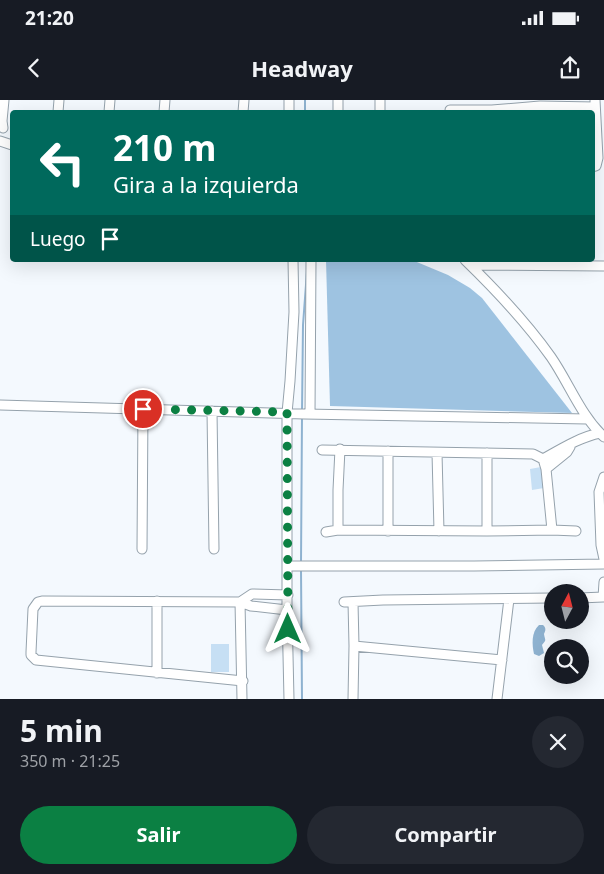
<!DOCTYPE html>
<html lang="es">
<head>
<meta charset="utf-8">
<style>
	:root { --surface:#171b24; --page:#242831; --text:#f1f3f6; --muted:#9ea1a6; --accent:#0b8043 }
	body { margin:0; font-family:"Noto Sans",sans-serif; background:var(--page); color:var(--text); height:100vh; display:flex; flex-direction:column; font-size:19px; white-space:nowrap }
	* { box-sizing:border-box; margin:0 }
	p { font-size:16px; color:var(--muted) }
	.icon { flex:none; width:28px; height:28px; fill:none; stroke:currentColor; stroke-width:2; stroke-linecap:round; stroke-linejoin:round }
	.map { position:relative; height:599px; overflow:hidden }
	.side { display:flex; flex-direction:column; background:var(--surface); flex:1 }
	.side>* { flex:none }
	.top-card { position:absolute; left:10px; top:10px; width:585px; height:152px; border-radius:5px; box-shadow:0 5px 20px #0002; background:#00695c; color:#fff; overflow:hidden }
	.needle { width:32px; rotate:7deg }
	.buttons { position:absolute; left:544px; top:484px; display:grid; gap:10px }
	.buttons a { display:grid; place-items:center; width:45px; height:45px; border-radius:50%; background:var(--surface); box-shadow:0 5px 20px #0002; font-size:25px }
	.pin { position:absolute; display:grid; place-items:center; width:42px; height:42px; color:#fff; margin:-21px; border:2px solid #fff; border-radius:50%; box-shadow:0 1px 5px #0007 }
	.me { position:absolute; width:55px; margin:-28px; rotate:0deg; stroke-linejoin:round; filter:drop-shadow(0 0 4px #0008) }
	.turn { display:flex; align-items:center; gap:18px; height:105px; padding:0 20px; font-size:22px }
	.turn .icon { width:65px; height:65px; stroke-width:2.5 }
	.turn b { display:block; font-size:35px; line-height:42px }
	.then { display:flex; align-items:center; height:48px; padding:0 20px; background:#0003; gap:10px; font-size:19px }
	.round { display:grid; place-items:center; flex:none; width:52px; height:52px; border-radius:26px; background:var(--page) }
	.headline { display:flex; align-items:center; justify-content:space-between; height:85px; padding:0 20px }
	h1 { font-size:30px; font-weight:700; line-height:38px }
	.action { display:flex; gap:10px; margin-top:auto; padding:10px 20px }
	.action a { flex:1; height:58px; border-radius:30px; background:var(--accent); color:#fff; font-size:20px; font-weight:700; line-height:58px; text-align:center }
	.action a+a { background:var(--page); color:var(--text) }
	.status { display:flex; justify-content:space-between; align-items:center; height:35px; padding:0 25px; background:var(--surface); direction:ltr }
	.status svg { height:14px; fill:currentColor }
	header { display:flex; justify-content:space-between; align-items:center; height:65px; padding:0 20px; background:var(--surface); font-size:22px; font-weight:700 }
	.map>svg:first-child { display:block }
	.green { fill:#c6dff4 }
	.forest { fill:#9ec3e1 }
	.water { fill:#8eb2d0 }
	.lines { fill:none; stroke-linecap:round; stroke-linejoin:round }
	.stream { stroke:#8eb2d0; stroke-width:2 }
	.minor-casing { stroke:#95a2ac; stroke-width:11 }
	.minor { stroke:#fff; stroke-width:9 }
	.route { stroke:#0b8043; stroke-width:9; stroke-dasharray:0 16.2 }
</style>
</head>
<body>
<div class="status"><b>21:20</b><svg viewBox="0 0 49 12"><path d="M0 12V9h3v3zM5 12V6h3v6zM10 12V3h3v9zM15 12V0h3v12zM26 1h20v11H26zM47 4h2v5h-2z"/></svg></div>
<header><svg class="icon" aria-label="back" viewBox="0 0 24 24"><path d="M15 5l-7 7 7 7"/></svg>Headway<svg class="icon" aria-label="share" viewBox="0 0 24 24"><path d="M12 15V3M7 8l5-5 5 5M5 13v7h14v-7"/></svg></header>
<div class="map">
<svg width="604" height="599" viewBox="0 0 604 599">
	<rect width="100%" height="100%" fill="#f4f9fe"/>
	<path class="green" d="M541,367L544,388L532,390L530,369Z
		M211,544H229V572H211Z"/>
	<path class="forest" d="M326,160H412L448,175L470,188L482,198L572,313L330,306Z"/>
	<path class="water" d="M539,525H543C546,528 546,530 544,534C545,541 547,539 542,545L544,553L539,556L534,554C532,545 531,532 539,525Z"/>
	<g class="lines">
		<path class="stream" d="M305,0V12
			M302,312L303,225L307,171
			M301,464L302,316
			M301,469L302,599"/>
		<g class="minor-casing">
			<path id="minor" d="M289,0V12
				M450,10H492L540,6L595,7
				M58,12L59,0
				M109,12L110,0
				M164,12L165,0
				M243,12L244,0
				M338,12V0
				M380,12V0
				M3,28L2,21L4,0
				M0,41L12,45
				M592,67L596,66L598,58L595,0
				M465,160C496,190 526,222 551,257C569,283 581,316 604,337
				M470,165L604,166
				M0,305L304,314L587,319
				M212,311L214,449
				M310,314L311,160
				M322,350L533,354L543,359L546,369L552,430
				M388,351V431
				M437,353L439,431
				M543,359C561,349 580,337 600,333
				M546,369L567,352L570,347
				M604,377L599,392L601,445L604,459
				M338,430V390L340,349
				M487,431V353
				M326,432L338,430L487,431L552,430L576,431
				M142,449L143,309
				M288,466H474L604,464
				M580,498L603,497L604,482
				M157,501V573
				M240,502L242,599
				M240,502L252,494L288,495
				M344,502L383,500L552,498
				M353,502L354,546L353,599
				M354,546L502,560
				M243,581L36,560L31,555V552L33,509L38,502L42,501L240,502L251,506L287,510
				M289,599L287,510V313L290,281L294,212L293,160
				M497,599L509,499"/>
		</g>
		<use href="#minor" class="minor"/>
	</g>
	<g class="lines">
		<path class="route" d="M143,309L287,312L288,529"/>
	</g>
</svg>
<div class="buttons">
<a><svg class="needle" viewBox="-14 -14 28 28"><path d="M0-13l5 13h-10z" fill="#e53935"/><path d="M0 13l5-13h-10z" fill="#9ea1a6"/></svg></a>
<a><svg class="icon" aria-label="search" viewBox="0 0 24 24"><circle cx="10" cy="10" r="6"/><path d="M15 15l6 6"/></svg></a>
</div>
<div class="pin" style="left:143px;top:309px;background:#d93025"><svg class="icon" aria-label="arrive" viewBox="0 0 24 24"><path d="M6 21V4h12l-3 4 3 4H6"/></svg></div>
<svg class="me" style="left:288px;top:529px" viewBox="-20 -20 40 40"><path d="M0-17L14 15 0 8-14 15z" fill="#0b8043" stroke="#fff" stroke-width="4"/></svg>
<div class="top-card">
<div class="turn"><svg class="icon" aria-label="left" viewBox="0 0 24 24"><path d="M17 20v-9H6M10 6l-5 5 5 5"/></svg><div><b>210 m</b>Gira a la izquierda</div></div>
<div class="then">Luego<svg class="icon" aria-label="arrive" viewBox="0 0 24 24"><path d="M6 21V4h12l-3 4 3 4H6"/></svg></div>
</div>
</div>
<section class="side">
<div class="headline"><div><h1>5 min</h1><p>350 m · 21:25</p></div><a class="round"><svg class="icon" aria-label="close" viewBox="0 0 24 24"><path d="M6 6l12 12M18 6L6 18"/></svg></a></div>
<div class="action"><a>Salir</a><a>Compartir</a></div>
</section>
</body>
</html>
